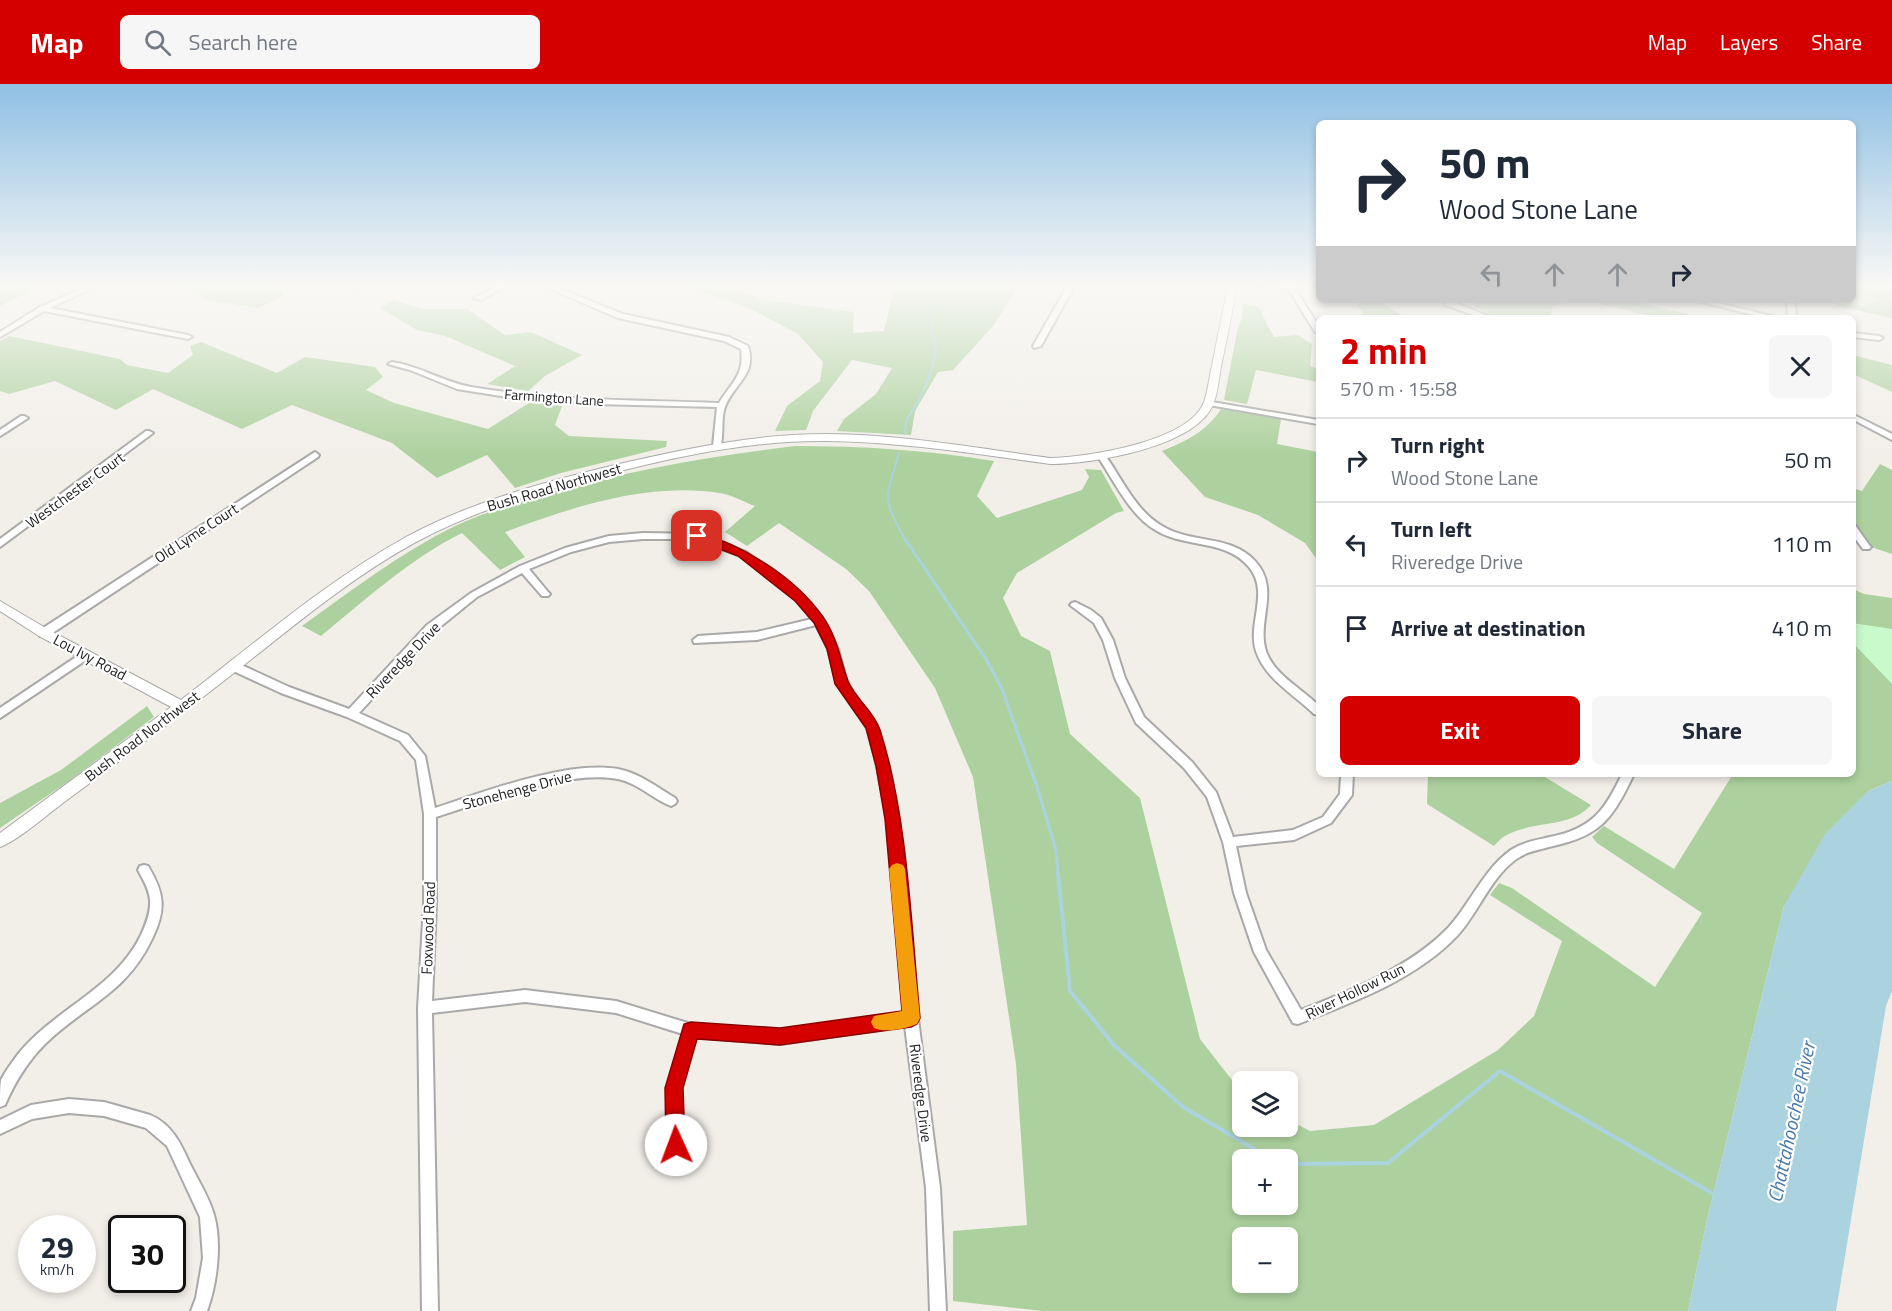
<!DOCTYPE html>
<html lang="en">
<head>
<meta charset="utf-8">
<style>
	:root { --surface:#fff; --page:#f6f6f7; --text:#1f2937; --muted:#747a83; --line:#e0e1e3; --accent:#d40000 }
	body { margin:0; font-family:"Titillium Web",sans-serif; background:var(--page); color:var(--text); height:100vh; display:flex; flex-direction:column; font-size:22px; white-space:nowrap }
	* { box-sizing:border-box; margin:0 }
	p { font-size:20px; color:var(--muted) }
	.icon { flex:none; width:33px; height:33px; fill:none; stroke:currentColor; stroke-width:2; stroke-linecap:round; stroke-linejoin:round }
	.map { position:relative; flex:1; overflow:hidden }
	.drawer { position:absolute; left:1316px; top:231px; width:540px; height:462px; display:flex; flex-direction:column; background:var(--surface); border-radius:9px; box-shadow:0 3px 9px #0003 }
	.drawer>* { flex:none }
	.hud { position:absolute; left:1316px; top:36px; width:540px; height:183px; border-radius:9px; box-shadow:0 3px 9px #0003; background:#fff; color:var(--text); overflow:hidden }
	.controls { position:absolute; left:1232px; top:987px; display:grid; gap:12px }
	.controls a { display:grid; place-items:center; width:66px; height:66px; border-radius:9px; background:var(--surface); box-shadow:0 3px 9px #0003; font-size:30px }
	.speed { position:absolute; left:18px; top:1131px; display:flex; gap:12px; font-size:30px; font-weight:700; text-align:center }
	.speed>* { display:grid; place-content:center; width:78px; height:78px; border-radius:50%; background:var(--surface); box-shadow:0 3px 9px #0003; line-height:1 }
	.speed small { font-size:15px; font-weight:400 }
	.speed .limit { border:3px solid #111; border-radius:9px; background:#fff; color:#111 }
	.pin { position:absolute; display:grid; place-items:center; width:51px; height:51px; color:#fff; margin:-26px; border-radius:12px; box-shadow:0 3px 9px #0006 }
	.me { position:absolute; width:66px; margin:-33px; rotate:358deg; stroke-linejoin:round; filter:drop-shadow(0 0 4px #0008) }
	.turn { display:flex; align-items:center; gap:21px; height:126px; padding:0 24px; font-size:27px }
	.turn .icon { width:78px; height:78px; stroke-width:2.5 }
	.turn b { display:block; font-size:42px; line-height:51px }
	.lanes { display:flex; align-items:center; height:57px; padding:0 24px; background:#0003; justify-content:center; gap:30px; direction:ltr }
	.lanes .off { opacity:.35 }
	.round { display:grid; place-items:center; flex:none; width:63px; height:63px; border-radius:9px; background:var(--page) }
	.head { display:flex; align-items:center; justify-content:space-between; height:102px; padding:0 24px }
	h1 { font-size:36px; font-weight:700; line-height:45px; color:var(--accent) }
	.primary-button { display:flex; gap:12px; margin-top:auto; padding:12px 24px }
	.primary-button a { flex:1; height:69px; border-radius:9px; background:var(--accent); color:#fff; font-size:24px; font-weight:700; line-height:69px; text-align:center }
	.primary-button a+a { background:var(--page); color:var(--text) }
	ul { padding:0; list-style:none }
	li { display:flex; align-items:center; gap:18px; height:84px; padding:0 24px; border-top:2px solid var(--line) }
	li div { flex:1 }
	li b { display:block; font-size:22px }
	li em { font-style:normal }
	header { display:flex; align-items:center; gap:36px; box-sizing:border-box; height:84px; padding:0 30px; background:var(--accent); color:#fff }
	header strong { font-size:28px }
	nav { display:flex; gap:33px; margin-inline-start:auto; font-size:21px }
	.search { width:420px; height:54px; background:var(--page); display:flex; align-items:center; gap:15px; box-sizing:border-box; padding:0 21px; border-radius:9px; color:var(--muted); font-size:22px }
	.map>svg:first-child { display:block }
	.grass { fill:#cdebb0 }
	.forest { fill:#add19e; fill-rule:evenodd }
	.park { fill:#c8facc }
	.water { fill:#aad3df }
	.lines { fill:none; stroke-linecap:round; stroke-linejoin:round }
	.stream-far2 { stroke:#aad3df; stroke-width:2 }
	.stream-far1 { stroke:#aad3df; stroke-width:3 }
	.stream { stroke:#aad3df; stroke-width:4 }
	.minor-casing { stroke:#a9a9a9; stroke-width:4 }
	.tertiary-casing { stroke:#a9a9a9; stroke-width:2 }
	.minor { fill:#fff; fill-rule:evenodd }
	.tertiary { fill:#fff; fill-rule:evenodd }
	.route { fill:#d40000; stroke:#8a0000; stroke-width:1.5 }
	.slow { fill:#f59e0b }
	.labels { text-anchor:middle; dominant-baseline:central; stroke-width:4.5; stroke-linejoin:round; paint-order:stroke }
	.far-street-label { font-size:14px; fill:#222; stroke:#fff }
	.street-label { font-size:15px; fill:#222; stroke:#fff }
	.near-water-label { font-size:20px; font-style:italic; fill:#4a7aab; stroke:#fff }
</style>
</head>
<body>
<header>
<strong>Map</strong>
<div class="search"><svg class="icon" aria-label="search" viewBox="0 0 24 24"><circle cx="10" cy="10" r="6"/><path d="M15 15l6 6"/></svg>Search here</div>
<nav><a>Map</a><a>Layers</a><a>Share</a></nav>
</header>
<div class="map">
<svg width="1892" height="1227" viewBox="0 0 1892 1227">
	<rect width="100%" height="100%" fill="#f2efe9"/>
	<path class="grass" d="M1853,201H1855V203L1880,216L1866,222L1836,219L1835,216H1852Z"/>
	<path class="forest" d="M0,201H43L0,222Z
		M165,201H285L281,203L283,212L258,224L202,215L200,207L162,202Z
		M679,201H719L761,215L854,228L853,249L884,247L895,201L1019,202L993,242L953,286L938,288L915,327L911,351L837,347L844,335L876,310L892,284L852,276L813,327L806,346L775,347L787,322L820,297L823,278L798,250L745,222Z
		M1855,201H1885L1892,205V234L1836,222V219L1866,222L1880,216L1855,203Z
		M393,216L424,225H467L505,251L531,248L582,271L545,292L528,307L487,300L515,282L445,252L417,246L380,224Z
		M1360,216H1377L1407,234H1366L1357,221Z
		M1478,216H1578L1553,222L1550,234H1499L1474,223Z
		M1585,216H1628L1703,234H1660Z
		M1243,220L1258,222L1274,253L1298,251L1312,260L1310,282L1318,285V298L1256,286L1247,320L1224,316L1238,243L1242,234Z
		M9,252L120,275L127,281L168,289L193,271L190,262L201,258L277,289L305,273L375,283L383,293L366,306L394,319L488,345L529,319L562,322L555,341L569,352L667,357L666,363L561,389L515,404L487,371L437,394L392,359L292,321L242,345L153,305L116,326L55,297L9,310L0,307V257Z
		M1853,271L1892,281V308L1853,290Z
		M1221,325L1281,335L1277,360L1318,368V477L1305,459L1258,431L1205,413L1162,367C1186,357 1206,348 1221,325Z
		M795,362C862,362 928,366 994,377L977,412L997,434L1082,406L1089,393L1085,385L1101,386L1124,427L1116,429L1017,489L1003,514L1021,552L1050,567L1070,650L1140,714L1200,955L1242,1009V1042H1287V1035L1310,1047L1374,1041L1498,966L1534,932L1562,857L1490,811L1499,799L1512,804L1655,903L1702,829L1597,759L1592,753L1604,742L1674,785L1733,690H1852L1853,505L1864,510L1892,514V697L1868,707L1784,822L1707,1136L1688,1227H1043L953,1217V1147L1027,1141L1016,980L973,693L935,604L869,507L846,485L779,439L747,462L725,448L755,422C744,418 732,411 720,409C647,398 573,423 505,448L525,473L500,486L462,449C410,475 366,515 321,552L302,542C352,506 400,469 455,442C485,428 517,419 549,409C630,386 711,372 795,362ZM1242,1076H1287V1120H1242ZM1242,1154H1287V1198H1242Z
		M1880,380L1892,386V470L1853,457L1852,404L1862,407Z
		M147,622L154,633L69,697L0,744V719L61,686Z
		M1428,690H1540L1591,721C1570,745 1531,736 1505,752C1501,754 1497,759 1494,762L1427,720Z"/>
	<path class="park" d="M1852,539L1892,545V600L1853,559Z"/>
	<path class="water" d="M1892,697V907L1886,922L1836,1227H1688L1707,1136L1784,822L1825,750L1868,707Z"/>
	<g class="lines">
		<path class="stream-far2" d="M905,350L906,337L919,316L931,288L936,265L931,239L934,229L942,220L946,201
			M899,369C886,414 881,414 906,457"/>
		<path class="stream-far1" d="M905,455L986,575L1002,605L1037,703L1056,766L1058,790"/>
		<path class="stream" d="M1058,789L1070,907L1114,961L1183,1023L1273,1076
			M1287,1080L1388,1079L1500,987L1717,1112"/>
		<g class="minor-casing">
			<path id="minor" d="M90,201H99L50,224L188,251L192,253L188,255L44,227L0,253V248L40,223Z
				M350,201H357V202L354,204Z
				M499,201H508L481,216L474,214Z
				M541,201H551L623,230L729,253L748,262C758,292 731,301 724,326C721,338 724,352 720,364L717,365L713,362L717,323L595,320L501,312L457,305L410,286L388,280L392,278C420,282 443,298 471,303C553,317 636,316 719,319C731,299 745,291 741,265L724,257L618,234Z
				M1068,201H1075L1041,262L1034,264L1033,262Z
				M1256,201H1263L1260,203Z
				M1270,201H1308L1295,205L1318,241V248H1315L1289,206Z
				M1693,216H1706L1780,234H1766Z
				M1787,216H1795L1796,234H1788Z
				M1445,217H1451L1493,234H1482L1445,221Z
				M1852,249L1879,252L1883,254L1879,256L1852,253Z
				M1206,317L1318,336V340L1209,321H1206Z
				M1852,330L1892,350V356L1852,335Z
				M21,332H24L28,334L0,352V346Z
				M146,347H149L153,349L0,463V455Z
				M315,368L319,371L318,373L48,552H40L39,549L40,546Z
				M1102,370L1105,371C1122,395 1136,427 1162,442C1191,460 1230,450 1255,477C1283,507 1252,543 1269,574C1279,593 1303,606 1318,621V631L1314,630C1295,611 1265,595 1256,567C1247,540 1270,508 1249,483C1226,455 1186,464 1157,447C1130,432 1115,398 1098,373Z
				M1852,440L1855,441L1869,461L1871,463L1869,465H1863L1852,450Z
				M643,449L700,450L746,468L803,511L822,534L838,565L847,599L877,643L889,682L899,735L918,935L940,1104L946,1227H930L926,1104L905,942L780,960L696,953L681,1004L683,1061L681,1066L676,1068L671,1066L669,1061L667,1004L683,950L616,929L525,918L432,929L438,1227H422L418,924L424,820V730L416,676L400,657L347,633L281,609L229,585L228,582L233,578L237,579L289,603L349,625L427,541L471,509L520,482L565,464L609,452ZM643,455H696L740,472L797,515L812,535L757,548L698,552L693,556L694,559L757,556L816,541L828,565L837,600L867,644L877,682L887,735L904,930L780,946L691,940L616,917L525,906L432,917L436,820V733C484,718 569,685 618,695C638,699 653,715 671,722L675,720L677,717L675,714C657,703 639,689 618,685C567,676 484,708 435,724L425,672L408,651L359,629L435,547L477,513L522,489L542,512H548L550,510L548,508L529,485L571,468L609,458Z
				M1075,518L1091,526L1101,534L1113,556L1125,594L1144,633L1192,678L1216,708L1233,753L1293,746L1323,733L1340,710L1341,690H1353L1352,711L1331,739L1294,756L1236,762L1246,809L1266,866L1301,926C1352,906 1409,884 1448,844C1471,819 1483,786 1511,766C1523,758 1537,756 1550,753C1592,745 1605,726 1622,690H1634C1613,733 1603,751 1553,762C1539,766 1527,767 1515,776C1489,796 1479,828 1457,852C1415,896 1353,918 1298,940L1293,939L1254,868L1234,809L1223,758L1207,713L1184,684L1136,639L1115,594L1103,556L1094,539L1070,521L1072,519Z
				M85,567L89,568L90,571L89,574L0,634V624Z
				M144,781L148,782C165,810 166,826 152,855C126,910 85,921 45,960C27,978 15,998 5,1021L0,1023C0,1015 0,1003 1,996C6,986 13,977 19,969C56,924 115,905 141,851C146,840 151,828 150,816C149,804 143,796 138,786L140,782Z
				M69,1015L104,1018L150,1031C172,1040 181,1060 190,1080C198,1096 209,1113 214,1131C222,1159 217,1200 207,1227H191L196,1214L203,1174L200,1133L167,1062L146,1044L104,1032L69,1029L32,1035L0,1050V1036L31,1021Z"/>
		</g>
		<g class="tertiary-casing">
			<path id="tertiary" d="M1228,201H1237C1232,228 1227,255 1221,282C1219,294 1218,307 1214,318C1199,363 1092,380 1050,380C976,370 903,358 828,357C758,356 688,370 620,387C550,404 479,424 416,458C359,489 308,530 258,570C195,620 132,668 67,716C49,729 19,756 0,763V749L171,623L39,552L0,527V517L49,546L181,616C254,560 325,498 406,453C471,418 544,398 615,381C684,365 754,350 825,350C900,350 975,364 1050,374C1087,373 1189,358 1204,318C1208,307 1209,294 1212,282C1217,255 1223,228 1228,201Z"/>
		</g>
		<use href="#minor" class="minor"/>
		<use href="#tertiary" class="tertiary"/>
	</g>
	<linearGradient id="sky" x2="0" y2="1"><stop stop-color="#8fc0e4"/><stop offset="0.54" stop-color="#f9f8f5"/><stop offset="1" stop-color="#f9f8f5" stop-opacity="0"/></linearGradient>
	<rect width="1892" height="373" fill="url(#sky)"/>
	<path class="route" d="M697,448C743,461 795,493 823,533C837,553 840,575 848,597C855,615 874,627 880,646C908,734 911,842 920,934L917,940L911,943L780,961L697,955L683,1004L685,1061L682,1068L676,1070L669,1068L666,1061L665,1004L684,940L691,938L780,944L902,927L885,735L876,682L866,644L835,600L827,565L814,539L795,517L738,472L693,455L691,452Z"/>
	<path class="slow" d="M897,779L903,781L905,785L920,934L917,940C905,945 885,949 874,944L871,938L874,932L902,927L889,785L892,781Z"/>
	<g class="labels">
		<g class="far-street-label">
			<text transform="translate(554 313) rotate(4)">Farmington Lane</text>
		</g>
		<g class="street-label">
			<text transform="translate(554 403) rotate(-16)">Bush Road Northwest</text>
			<text transform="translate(75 406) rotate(-36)">Westchester Court</text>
			<text transform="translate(196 449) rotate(-33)">Old Lyme Court</text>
			<text transform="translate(90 573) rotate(28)">Lou Ivy Road</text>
			<text transform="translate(403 576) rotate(-46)">Riveredge Drive</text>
			<text transform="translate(142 652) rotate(-37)">Bush Road Northwest</text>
			<text transform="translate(517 706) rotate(-15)">Stonehenge Drive</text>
			<text transform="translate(428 844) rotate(-88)">Foxwood Road</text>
			<text transform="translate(1355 907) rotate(-26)">River Hollow Run</text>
			<text transform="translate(921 1009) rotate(83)">Riveredge Drive</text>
		</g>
		<g class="near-water-label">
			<text transform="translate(1791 1038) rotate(-78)">Chattahoochee River</text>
		</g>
	</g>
</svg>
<div class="controls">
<a><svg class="icon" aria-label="layers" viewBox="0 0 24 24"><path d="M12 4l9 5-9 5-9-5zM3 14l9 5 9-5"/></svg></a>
<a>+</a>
<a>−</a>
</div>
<div class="speed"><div>29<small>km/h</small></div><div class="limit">30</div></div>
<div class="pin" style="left:697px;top:452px;background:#d93025"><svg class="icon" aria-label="arrive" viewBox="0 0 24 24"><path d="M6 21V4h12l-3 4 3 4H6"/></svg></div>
<svg class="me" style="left:676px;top:1061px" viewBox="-20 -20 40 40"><circle r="19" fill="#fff"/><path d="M0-13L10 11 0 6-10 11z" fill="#d40000"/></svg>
<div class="hud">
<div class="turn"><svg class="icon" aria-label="right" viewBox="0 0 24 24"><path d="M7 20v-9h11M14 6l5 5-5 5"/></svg><div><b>50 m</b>Wood Stone Lane</div></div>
<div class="lanes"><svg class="icon off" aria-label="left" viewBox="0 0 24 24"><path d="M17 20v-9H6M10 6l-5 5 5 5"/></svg><svg class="icon off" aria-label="ahead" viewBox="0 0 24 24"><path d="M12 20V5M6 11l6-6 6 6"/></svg><svg class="icon off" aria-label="ahead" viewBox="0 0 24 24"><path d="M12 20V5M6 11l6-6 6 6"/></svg><svg class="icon" aria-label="right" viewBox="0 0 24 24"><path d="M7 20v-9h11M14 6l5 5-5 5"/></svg></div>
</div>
<section class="drawer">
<div class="head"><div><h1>2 min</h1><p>570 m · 15:58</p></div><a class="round"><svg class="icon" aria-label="close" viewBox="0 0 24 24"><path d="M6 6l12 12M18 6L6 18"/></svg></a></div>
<ul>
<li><svg class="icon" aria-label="right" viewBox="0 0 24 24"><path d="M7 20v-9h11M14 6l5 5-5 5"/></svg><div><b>Turn right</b><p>Wood Stone Lane</p></div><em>50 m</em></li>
<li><svg class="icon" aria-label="left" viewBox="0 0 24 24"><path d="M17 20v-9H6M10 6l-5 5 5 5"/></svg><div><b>Turn left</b><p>Riveredge Drive</p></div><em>110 m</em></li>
<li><svg class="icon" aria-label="arrive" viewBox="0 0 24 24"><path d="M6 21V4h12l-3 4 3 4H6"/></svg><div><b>Arrive at destination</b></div><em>410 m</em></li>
</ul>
<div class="primary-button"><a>Exit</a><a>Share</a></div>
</section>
</div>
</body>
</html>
